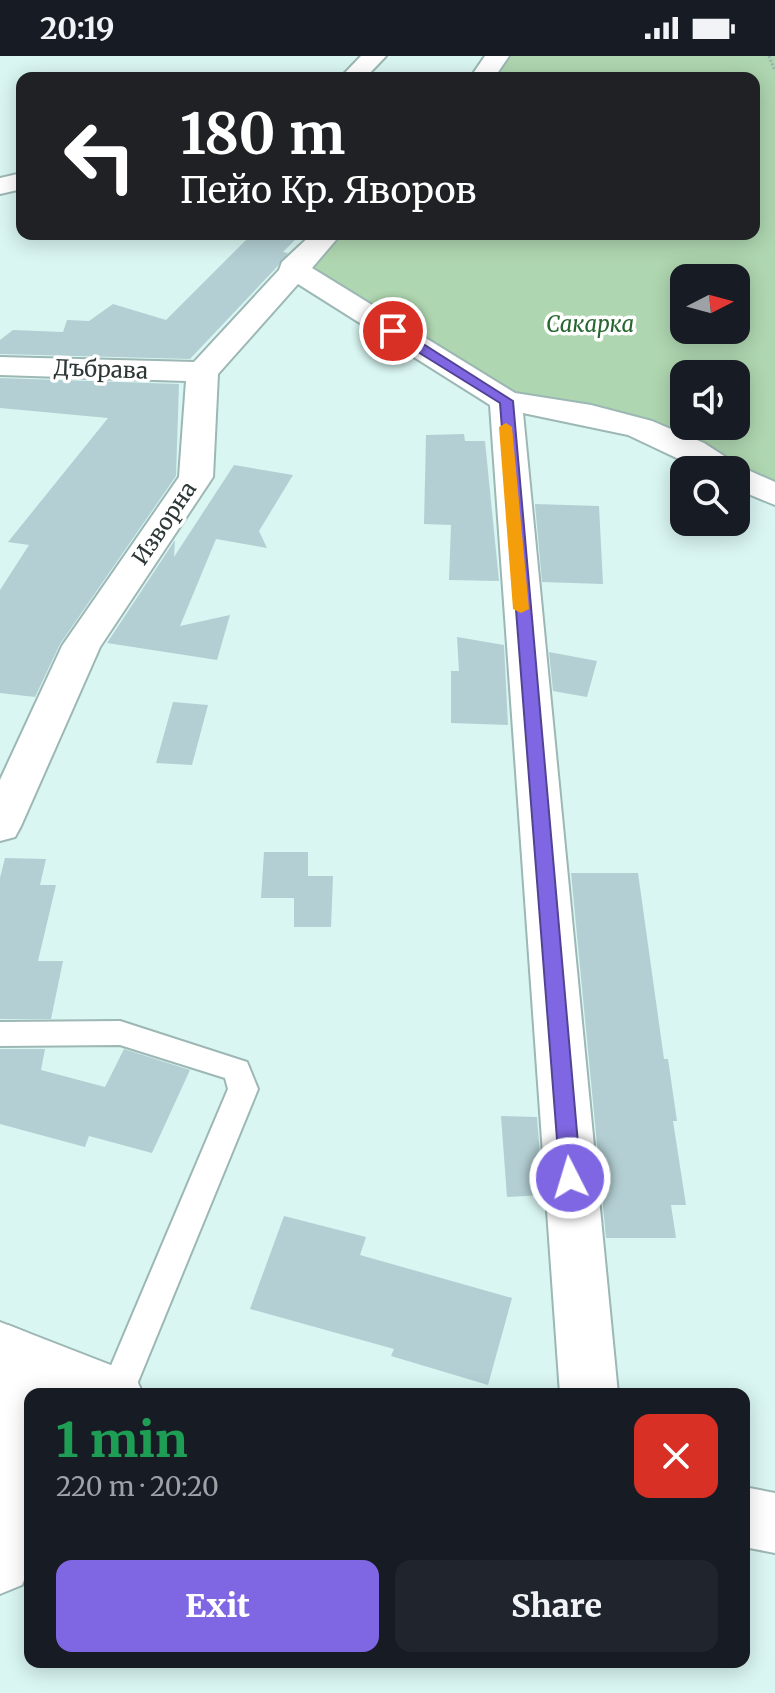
<!DOCTYPE html>
<html lang="en">
<head>
<meta charset="utf-8">
<style>
	:root { --surface:#171b24; --page:#20242c; --text:#f1f3f6; --muted:#9ea1a6; --accent:#7f67e3 }
	body { margin:0; font-family:Merriweather,serif; background:var(--page); color:var(--text); height:100vh; display:flex; flex-direction:column; font-size:30px; white-space:nowrap }
	* { box-sizing:border-box; margin:0 }
	p { font-size:26px; color:var(--muted) }
	.icon { flex:none; width:44px; height:44px; fill:none; stroke:currentColor; stroke-width:2; stroke-linecap:round; stroke-linejoin:round }
	.map { position:relative; flex:1; overflow:hidden }
	.details { position:absolute; left:24px; top:1332px; width:726px; height:280px; display:flex; flex-direction:column; background:var(--surface); border-radius:16px; box-shadow:0 4px 20px #0003 }
	.details>* { flex:none }
	.top-card { position:absolute; left:16px; top:16px; width:744px; height:168px; border-radius:16px; box-shadow:0 4px 20px #0003; background:#202124; color:#fff; overflow:hidden }
	.needle { width:52px; rotate:84deg }
	.tools { position:absolute; left:670px; top:208px; display:grid; gap:16px }
	.tools a { display:grid; place-items:center; width:80px; height:80px; border-radius:16px; background:var(--surface); box-shadow:0 4px 20px #0003; font-size:40px }
	.pin { position:absolute; display:grid; place-items:center; width:68px; height:68px; color:#fff; margin:-34px; border:4px solid #fff; border-radius:50%; box-shadow:0 2px 8px #0007 }
	.me { position:absolute; width:88px; margin:-44px; rotate:355deg; stroke-linejoin:round; filter:drop-shadow(0 0 6px #0008) }
	.turn { display:flex; align-items:center; gap:28px; height:168px; padding:0 32px; font-size:36px }
	.turn .icon { width:104px; height:104px; stroke-width:2.5 }
	.turn b { display:block; font-size:56px; line-height:68px }
	.round { display:grid; place-items:center; flex:none; width:84px; height:84px; border-radius:16px; background:var(--page) }
	.overview { display:flex; align-items:center; justify-content:space-between; height:136px; padding:0 32px }
	h1 { font-size:48px; font-weight:800; line-height:60px; color:#1e9e55 }
	.cta { display:flex; gap:16px; margin-top:auto; padding:16px 32px }
	.cta a { flex:1; height:92px; border-radius:16px; background:var(--accent); color:#fff; font-size:32px; font-weight:800; line-height:92px; text-align:center }
	.cta a+a { background:var(--page); color:var(--text) }
	.status { display:flex; justify-content:space-between; align-items:center; height:56px; padding:0 40px; background:var(--surface); direction:ltr }
	.status svg { height:22px; fill:currentColor }
	.map>svg:first-child { display:block }
	.green { fill:#aed6b0; fill-rule:evenodd }
	.building { fill:#b3cfd3 }
	.lines { fill:none; stroke-linecap:round; stroke-linejoin:round }
	.service-casing { stroke:#9cb7b4; stroke-width:4 }
	.minor-casing { stroke:#9cb7b4; stroke-width:4 }
	.secondary-casing { stroke:#9cb7b4; stroke-width:4 }
	.path { stroke:#9ab0ad; stroke-width:3; stroke-dasharray:2 2; stroke-linecap:butt }
	.service { fill:#fff; fill-rule:evenodd }
	.minor { fill:#fff; fill-rule:evenodd }
	.secondary { fill:#fff; fill-rule:evenodd }
	.route { fill:#7f67e3; stroke:#534394; stroke-width:2 }
	.slow { fill:#f59e0b }
	.labels { text-anchor:middle; dominant-baseline:central; stroke-width:7; stroke-linejoin:round; paint-order:stroke }
	.far-park-label { font-size:22px; font-style:italic; fill:#266630; stroke:#fff }
	.far-street-label { font-size:22px; fill:#2c3736; stroke:#fff }
</style>
</head>
<body>
<div class="status"><b>20:19</b><svg viewBox="0 0 49 12"><path d="M0 12V9h3v3zM5 12V6h3v6zM10 12V3h3v9zM15 12V0h3v12zM26 1h20v11H26zM47 4h2v5h-2z"/></svg></div>
<div class="map">
<svg width="775" height="1637" viewBox="0 0 775 1637">
	<rect width="100%" height="100%" fill="#d9f6f2"/>
	<path class="green" d="M497,0H775V439L736,414L692,394L506,345L292,212L327,178H754V22H482ZM684,222H736V274H684ZM684,318H736V370H684Z"/>
	<path class="building" d="M252,178H301L283,196L288,197L276,212L190,303L0,298V284L13,274L63,276L67,264L89,265L113,248L166,264Z
		M0,322L179,328L176,420L60,588L35,641L0,637V534L29,489L8,486L108,362L0,352Z
		M464,378L465,385H485L499,525L449,524L451,469L424,468L426,379Z
		M234,409L293,419L259,475L267,492L216,483L180,570L230,559L217,604L107,587L175,484L174,501Z
		M535,448L599,450L603,528L542,526Z
		M457,581L504,589L508,669L451,667V615H459Z
		M549,596L597,605L587,641L553,635Z
		M173,646L208,649L192,709L156,707Z
		M264,796H308V820H333L331,871H294V842H261Z
		M5,802L46,803L40,829H56L38,905H63L51,963H0V822Z
		M571,817H638L664,1003H668L677,1065H673L686,1149H671L676,1182H606Z
		M0,993H45L41,1014L105,1031L124,993L190,1014L152,1097L89,1080L85,1091L0,1068Z
		M501,1060L537,1061L543,1139L507,1141Z
		M284,1160L366,1181L360,1199L512,1242L488,1329L391,1300L394,1293L250,1253Z"/>
	<g class="lines">
		<g class="service-casing">
			<path id="service" d="M120,965L247,1006L258,1033L133,1338H99L228,1033L225,1022L120,989L0,990V966Z"/>
		</g>
		<g class="minor-casing">
			<path id="minor" d="M361,0H386L365,22H340Z
				M485,0H509L494,22H470Z
				M22,117V133L0,138V122Z
				M312,178H341L312,212L515,337L591,349L652,365L704,387L741,411L775,426V449L736,433V414H702L628,379L523,357L618,1338H560L490,349L298,228L218,318L213,421L100,591L21,770L15,781L0,785V724L62,590L179,421L186,325L0,319V301L194,306L279,214L282,206Z
				M8,1269L28,1277L36,1296L35,1338H30V1509L22,1529L0,1538V1273Z"/>
		</g>
		<g class="secondary-casing">
			<path id="secondary" d="M0,1266L134,1318L143,1338H45L0,1320Z
				M744,1431L775,1437V1497L744,1491Z"/>
		</g>
		<path class="path" d="M769,0L775,15"/>
		<use href="#service" class="service"/>
		<use href="#minor" class="minor"/>
		<use href="#secondary" class="secondary"/>
	</g>
	<path class="route" d="M389,272H398L513,345L581,1122L578,1129H563L560,1122L500,347L389,278Z"/>
	<path class="slow" d="M506,367L512,371L529,553L521,557L513,553L499,371Z"/>
	<g class="labels">
		<g class="far-park-label">
			<text x="590" y="268">Сакарка</text>
		</g>
		<g class="far-street-label">
			<text transform="translate(101 313) rotate(2)">Дъбрава</text>
			<text transform="translate(164 467) rotate(-56)">Изворна</text>
		</g>
	</g>
</svg>
<div class="tools">
<a><svg class="needle" viewBox="-14 -14 28 28"><path d="M0-13l5 13h-10z" fill="#e53935"/><path d="M0 13l5-13h-10z" fill="#9ea1a6"/></svg></a>
<a><svg class="icon" aria-label="sound" viewBox="0 0 24 24"><path d="M4 9h4l5-4v14l-5-4H4zM17 9q2 3 0 6"/></svg></a>
<a><svg class="icon" aria-label="search" viewBox="0 0 24 24"><circle cx="10" cy="10" r="6"/><path d="M15 15l6 6"/></svg></a>
</div>
<div class="pin" style="left:393px;top:275px;background:#d93025"><svg class="icon" aria-label="arrive" viewBox="0 0 24 24"><path d="M6 21V4h12l-3 4 3 4H6"/></svg></div>
<svg class="me" style="left:570px;top:1122px" viewBox="-20 -20 40 40"><circle r="17" fill="#7f67e3" stroke="#fff" stroke-width="3"/><path d="M0-11L8 9 0 5-8 9z" fill="#fff"/></svg>
<div class="top-card">
<div class="turn"><svg class="icon" aria-label="left" viewBox="0 0 24 24"><path d="M17 20v-9H6M10 6l-5 5 5 5"/></svg><div><b>180 m</b>Пейо Кр. Яворов</div></div>
</div>
<section class="details">
<div class="overview"><div><h1>1 min</h1><p>220 m · 20:20</p></div><a class="round" style="background:#d93025;color:#fff"><svg class="icon" aria-label="close" viewBox="0 0 24 24"><path d="M6 6l12 12M18 6L6 18"/></svg></a></div>
<div class="cta"><a>Exit</a><a>Share</a></div>
</section>
</div>
</body>
</html>
